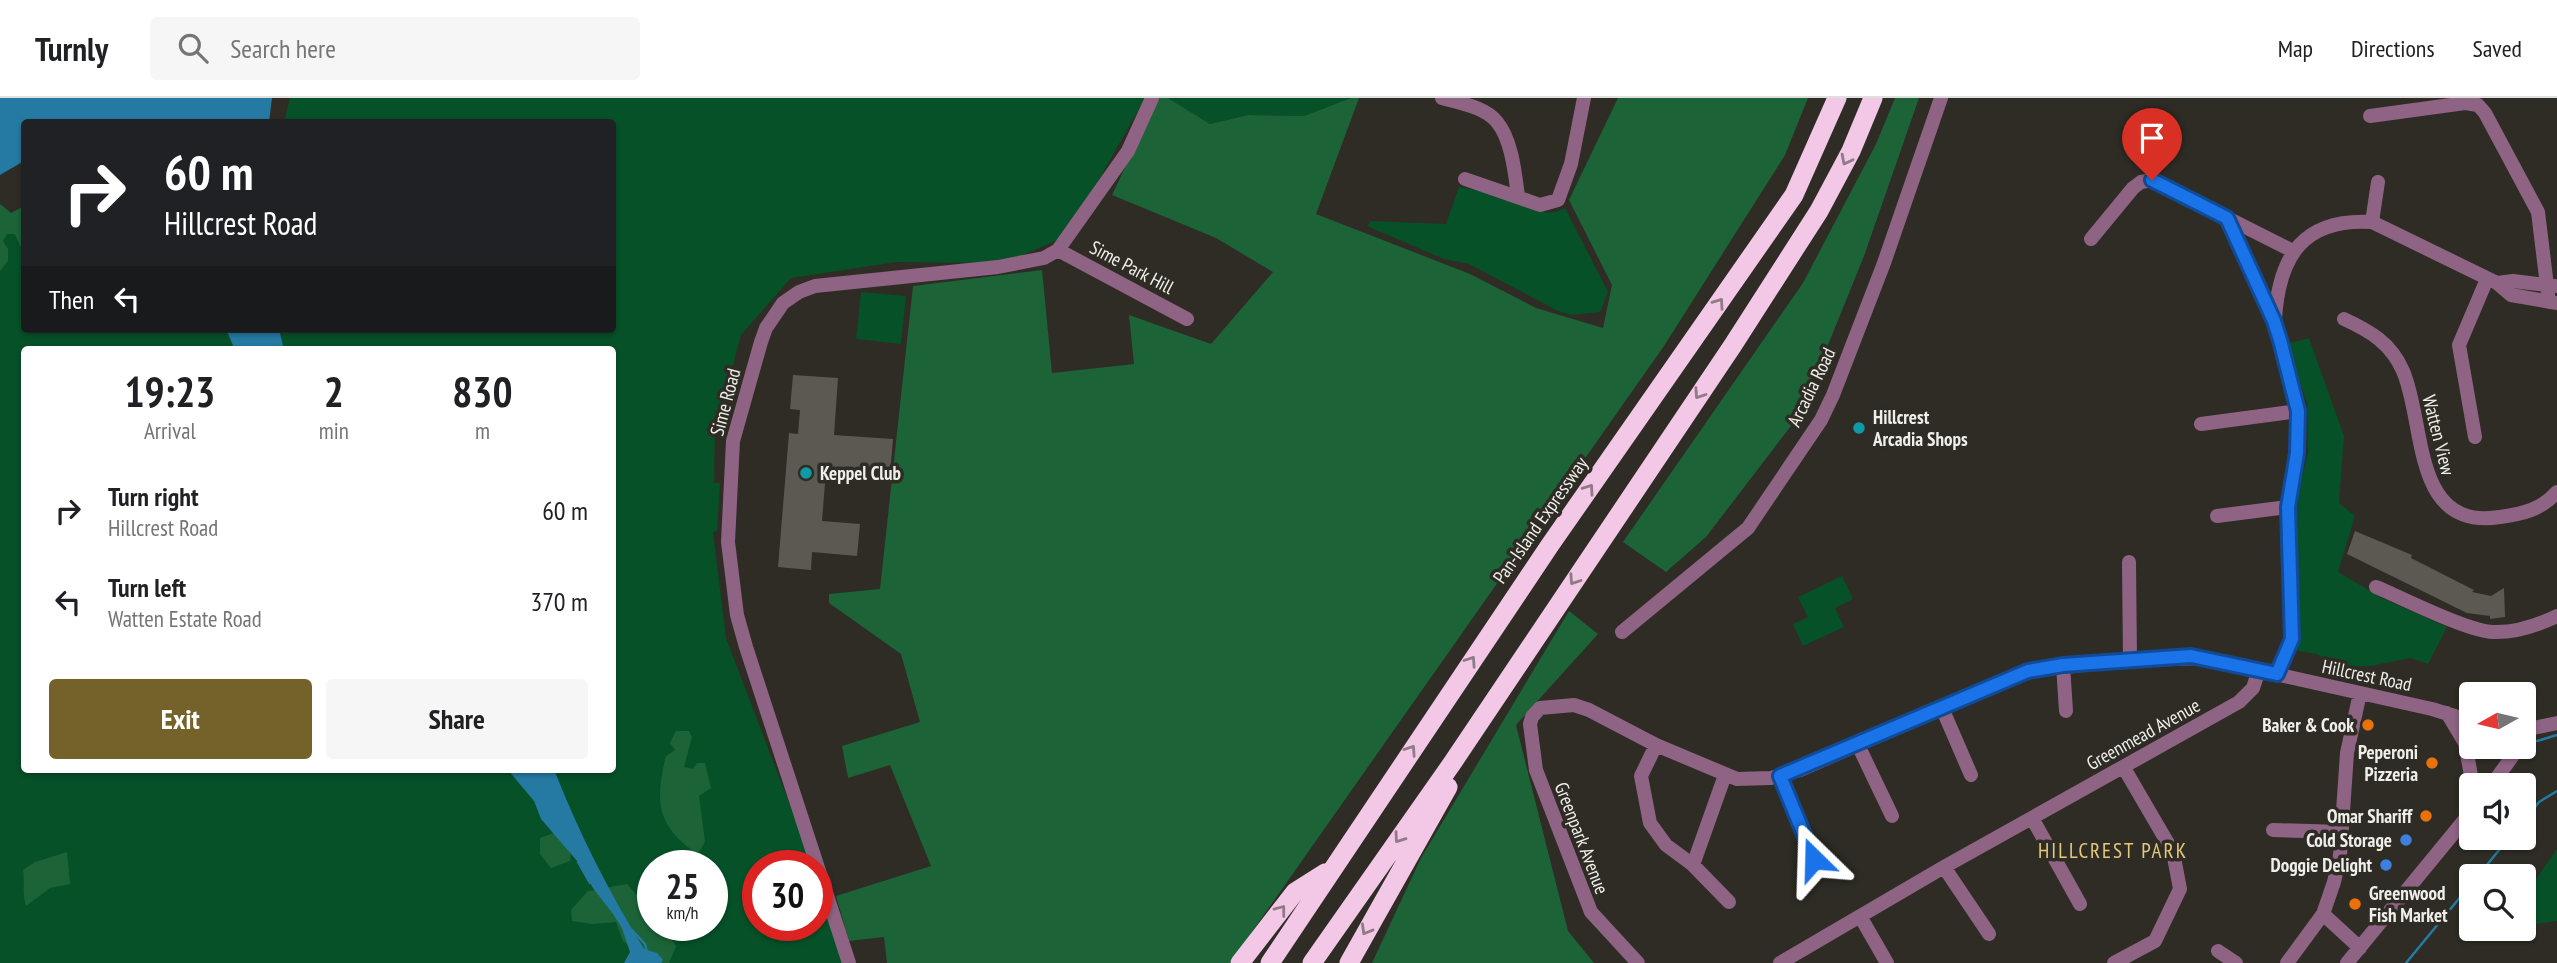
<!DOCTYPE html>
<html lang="en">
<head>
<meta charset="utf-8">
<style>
	:root { --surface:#fff; --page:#f6f6f6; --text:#202124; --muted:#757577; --line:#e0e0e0; --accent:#75622b }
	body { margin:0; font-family:"PT Sans Narrow",sans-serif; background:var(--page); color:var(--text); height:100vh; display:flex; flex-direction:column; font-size:26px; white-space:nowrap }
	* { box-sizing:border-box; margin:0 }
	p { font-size:23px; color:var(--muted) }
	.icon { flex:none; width:38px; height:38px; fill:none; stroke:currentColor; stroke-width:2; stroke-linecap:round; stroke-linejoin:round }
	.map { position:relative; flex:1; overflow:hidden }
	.details { position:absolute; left:21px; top:248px; width:595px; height:427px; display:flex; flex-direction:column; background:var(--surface); border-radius:7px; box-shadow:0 2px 5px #0004 }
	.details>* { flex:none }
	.top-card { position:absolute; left:21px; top:21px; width:595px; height:214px; border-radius:7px; box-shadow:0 2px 5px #0004; background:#202124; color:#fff; overflow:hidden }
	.needle { width:46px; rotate:262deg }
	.controls { position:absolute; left:2459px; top:584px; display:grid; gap:14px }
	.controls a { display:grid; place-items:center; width:77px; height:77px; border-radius:7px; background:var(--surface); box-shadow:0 2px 5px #0004; font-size:35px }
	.speed { position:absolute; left:637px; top:752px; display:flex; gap:14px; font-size:35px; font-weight:700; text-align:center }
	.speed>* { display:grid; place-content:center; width:91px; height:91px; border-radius:50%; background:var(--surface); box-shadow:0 2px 5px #0004; line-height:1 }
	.speed small { font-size:18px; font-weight:400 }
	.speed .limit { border:10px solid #d22; background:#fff; color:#111 }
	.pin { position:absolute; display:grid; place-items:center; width:60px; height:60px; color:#fff; margin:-72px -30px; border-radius:50% 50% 50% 0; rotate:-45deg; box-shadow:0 0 7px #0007 }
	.pin .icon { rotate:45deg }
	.me { position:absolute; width:77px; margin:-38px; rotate:338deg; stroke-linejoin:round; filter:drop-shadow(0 0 5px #0008) }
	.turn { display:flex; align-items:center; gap:24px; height:147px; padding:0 28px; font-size:32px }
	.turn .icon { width:91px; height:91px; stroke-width:2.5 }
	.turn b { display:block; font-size:49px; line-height:60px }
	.then { display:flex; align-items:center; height:66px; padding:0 28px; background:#0003; gap:14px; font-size:26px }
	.eta { display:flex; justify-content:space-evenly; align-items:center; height:119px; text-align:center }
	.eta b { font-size:42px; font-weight:600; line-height:49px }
	.primary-button { display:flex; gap:14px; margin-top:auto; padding:14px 28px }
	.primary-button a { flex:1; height:80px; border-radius:7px; background:var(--accent); color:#fff; font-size:28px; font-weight:600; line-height:80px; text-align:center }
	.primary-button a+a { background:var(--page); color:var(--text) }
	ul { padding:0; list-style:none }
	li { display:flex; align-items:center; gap:21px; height:91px; padding:0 28px }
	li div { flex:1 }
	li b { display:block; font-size:26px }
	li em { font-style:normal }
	header { display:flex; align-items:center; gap:42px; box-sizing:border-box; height:98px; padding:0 35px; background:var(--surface); border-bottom:2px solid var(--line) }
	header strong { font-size:33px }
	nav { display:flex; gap:38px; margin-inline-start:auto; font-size:24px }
	.search { width:490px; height:63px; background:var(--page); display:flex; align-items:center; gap:18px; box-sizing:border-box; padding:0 24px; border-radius:7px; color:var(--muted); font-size:26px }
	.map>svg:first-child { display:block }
	.green { fill:#065128; fill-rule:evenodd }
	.forest { fill:#1c6437 }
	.water { fill:#257aa3 }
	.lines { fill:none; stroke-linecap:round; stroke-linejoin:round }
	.stream { stroke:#257aa3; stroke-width:2.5 }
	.building { fill:#5b5952 }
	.minor { stroke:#8f6383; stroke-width:14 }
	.highway { stroke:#f3c7e6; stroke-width:19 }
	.oneway { stroke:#907a86 }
	.route-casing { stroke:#114b97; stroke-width:18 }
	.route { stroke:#1a73e8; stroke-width:12 }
	.culture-dot { fill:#0f9aa8; stroke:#2e2c25; stroke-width:2.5 }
	.food-dot { fill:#e8710a; stroke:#2e2c25; stroke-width:2.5 }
	.shop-dot { fill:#3f7fe0; stroke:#2e2c25; stroke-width:2.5 }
	.labels { text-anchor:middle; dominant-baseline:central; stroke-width:7; stroke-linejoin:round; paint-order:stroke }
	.street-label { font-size:19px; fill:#f0eeea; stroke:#2e2c25 }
	.poi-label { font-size:19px; font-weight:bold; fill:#f0eeea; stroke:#2e2c25; text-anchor:end }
	.neighbourhood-label { font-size:21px; letter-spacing:2px; fill:#e4c87c; stroke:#2e2c25 }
</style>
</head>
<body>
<header>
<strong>Turnly</strong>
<div class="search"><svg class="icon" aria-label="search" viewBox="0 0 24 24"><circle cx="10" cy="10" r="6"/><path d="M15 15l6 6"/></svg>Search here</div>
<nav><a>Map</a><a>Directions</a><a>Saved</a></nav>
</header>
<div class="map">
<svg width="2557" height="865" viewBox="0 0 2557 865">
	<rect width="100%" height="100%" fill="#2e2c25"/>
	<path class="green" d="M290,0H1145L1067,138L1004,165L897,164L791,180L741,237L715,334L714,385H720L717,433L713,434L726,540L813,768H758V828H817V780L849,865H0V122L24,108V231H612V24H284ZM24,252H612V672H24ZM653,768H712V828H653Z
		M1168,0H1351L1304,18L1248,17L1210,26Z
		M1459,89C1477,92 1496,95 1514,100C1536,107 1541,122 1565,110L1608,194L1600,214L1572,217L1558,213L1469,166L1444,161L1367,128L1371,123L1446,126Z
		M861,194L906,198L901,246L856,241Z
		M2309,240L2344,338L2339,405L2355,418L2338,474L2382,500L2447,529L2428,566L2411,560L2370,568L2340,569L2317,556L2288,551L2293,527L2295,407L2308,355L2307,305L2287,246Z
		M1842,478L1853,501L1835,510L1844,529L1803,548L1793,526L1808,519L1798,499Z
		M2557,751V823L2524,828V798Z"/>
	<path class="forest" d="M1158,0H1168L1210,26L1248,17L1304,18L1351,0H1359L1316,116L1470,176L1536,210L1603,230L1612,187L1569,102L1618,0H1808L1785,57L1664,248L1230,865H887L884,839L849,843L836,798L931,768L890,667L848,680L842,648L920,624L901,556L829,505V496L880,491L913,188L1042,172L1052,275L1134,266L1129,217L1211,246L1273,174L1216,140L1112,97Z
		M1895,0H1919L1864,158L1800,316L1706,439L1666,474L1623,444L1803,185L1876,46Z
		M0,106L11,115L24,108V148H20L15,136H7L3,143L8,151V163L0,173Z
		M1569,513L1598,536L1516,627L1568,833L1594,865H1372L1421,760Z
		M676,633H689L692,639L684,669L693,671L697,665H705L711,690L699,698L705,744L699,754L696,755C656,727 655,703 666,658L675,652L670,645Z
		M559,733L571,752L570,763L551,770L540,756V740Z
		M67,754L70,786L50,790L26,808C22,795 25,785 23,772L35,764Z
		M627,786L642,803L653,828L670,838L676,848L669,865H653L623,843L616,824L592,826L572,823L571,812L588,793Z"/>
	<path class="water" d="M0,0H272L269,24H24V63L0,77Z
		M226,231H279L284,252H235Z
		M508,672H552L555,674C580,737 609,794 644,851L657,855L663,862L661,865H624L630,854L622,830L613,816L593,790L578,764L541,721L534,703Z"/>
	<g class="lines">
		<path class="stream" d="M2537,643L2557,637
			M2524,723L2539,704L2557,693
			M581,762L578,764L590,785
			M2477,779L2509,740
			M632,832L645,846L647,855
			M2406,865L2471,786"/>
	</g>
	<path class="building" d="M793,277L838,280L834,337L893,341L890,377L826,372L822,423L860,426L857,458L812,454L811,472L778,469L789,335L798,336L800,312L790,311Z
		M2355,433L2412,457L2411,460L2474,492L2472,494L2491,498L2504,490L2505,519L2490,521V518L2467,515L2347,456Z"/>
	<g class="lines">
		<path class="minor" d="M1442,0C1460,5 1485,9 1497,24C1512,42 1515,76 1518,98
			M2370,18L2465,5L2478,7L2485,15L2538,114L2549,204
			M1465,81L1540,107L1558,102L1571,66L1584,0
			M2227,120L2275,223L2298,313L2297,355L2288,409L2292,541L2277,576
			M2372,124L2378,84
			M2091,141L2133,90L2141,84L2152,82L2293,153
			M1058,152L1187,221
			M2497,185L2513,183L2555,188
			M2275,221C2279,157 2304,120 2372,124L2497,185L2511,197L2557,205
			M2344,221C2370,233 2391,245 2403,273C2426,326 2411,433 2500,419C2522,416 2541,412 2557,394
			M2201,326L2298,313
			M2475,339L2459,247L2487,181
			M2217,418L2288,409
			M2129,464L2130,562
			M2376,489C2403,500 2467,533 2493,534C2515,535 2538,527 2557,518
			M1622,534L1748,430L1821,322L1833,297L1884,165L1941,0
			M2063,567L2066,613
			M1942,610L1971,677
			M2447,615L2465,645L2473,688
			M2524,632L2557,625
			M1656,647L1641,678L1650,725L1666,747L1693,767L1729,804
			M1858,647L1892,718
			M1780,678L1814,760
			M2491,688L2519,649
			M2032,720L2080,806
			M2273,732L2342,734
			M1693,767L1725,677
			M1944,769L1989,836
			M2323,816L2360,850
			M1860,818L1887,865
			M2218,853L2236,865
			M849,865L746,549L737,517L728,444L733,343L761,244L766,230L783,205L799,194L815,188L998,169L1044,160L1058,152L1128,53L1152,0
			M1638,865L1591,814L1536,672L1530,626L1532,619L1540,610L1574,607L1589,612L1656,647L1737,681L1771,680L1800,672L2028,573L2130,562L2204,560L2432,611L2471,623
			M1780,865L1944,769L2239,604L2253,590L2259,572
			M2114,865L2155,843L2180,791L2173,754L2124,670
			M2287,865L2323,816L2334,784L2340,757L2347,655L2360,595
			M2347,865L2471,714"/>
		<path class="highway" d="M1240,865L1295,794L1325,775
			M1270,865L1550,447L1794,97L1837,0
			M1312,865L1453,664L1733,247L1819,113L1851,53L1873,0
			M1349,865L1448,689"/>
	</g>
	<defs><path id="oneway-chevron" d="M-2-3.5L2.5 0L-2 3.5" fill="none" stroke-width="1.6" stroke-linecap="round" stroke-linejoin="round" transform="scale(1.75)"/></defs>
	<g class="oneway">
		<use href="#oneway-chevron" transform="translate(1846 62) rotate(117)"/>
		<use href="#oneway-chevron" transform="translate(1719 205) rotate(-55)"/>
		<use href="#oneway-chevron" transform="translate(1699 296) rotate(124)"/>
		<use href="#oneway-chevron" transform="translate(1589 391) rotate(-55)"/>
		<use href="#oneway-chevron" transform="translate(1574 482) rotate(124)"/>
		<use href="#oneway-chevron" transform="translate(1471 563) rotate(-56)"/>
		<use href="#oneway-chevron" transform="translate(1411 652) rotate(-56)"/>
		<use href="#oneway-chevron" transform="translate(1399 740) rotate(125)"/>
		<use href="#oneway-chevron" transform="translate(1281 812) rotate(-53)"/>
		<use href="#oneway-chevron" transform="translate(1366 832) rotate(120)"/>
	</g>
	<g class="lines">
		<g class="route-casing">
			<path id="route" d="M1814,761L1780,678L2028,573L2063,567L2191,558L2277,576L2292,541L2288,409L2297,355L2298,313L2280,242L2274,223L2227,120L2152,82"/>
		</g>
		<use href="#route" class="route"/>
	</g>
	<g class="culture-dot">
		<circle cx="1859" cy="330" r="7"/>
		<circle cx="806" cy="375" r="7"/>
	</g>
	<g class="food-dot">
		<circle cx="2368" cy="627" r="7"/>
		<circle cx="2432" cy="665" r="7"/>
		<circle cx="2426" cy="718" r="7"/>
		<circle cx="2355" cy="806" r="7"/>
	</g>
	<g class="shop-dot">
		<circle cx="2406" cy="742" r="7"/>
		<circle cx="2386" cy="767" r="7"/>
	</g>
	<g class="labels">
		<g class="street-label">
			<text transform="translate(1132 169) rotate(28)">Sime Park Hill</text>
			<text transform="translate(1811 289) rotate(-64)">Arcadia Road</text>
			<text transform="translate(725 304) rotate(-75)">Sime Road</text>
			<text transform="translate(2439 337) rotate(76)">Watten View</text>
			<text transform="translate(1540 422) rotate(-55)">Pan-Island Expressway</text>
			<text transform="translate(2367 577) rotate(12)">Hillcrest Road</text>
			<text transform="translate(2143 636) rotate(-29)">Greenmead Avenue</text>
			<text transform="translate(1582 740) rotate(69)">Greenpark Avenue</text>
		</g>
		<g class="poi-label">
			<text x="1873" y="319" text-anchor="start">Hillcrest<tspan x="1873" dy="22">Arcadia Shops</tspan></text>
			<text x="820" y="375" text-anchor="start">Keppel Club</text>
			<text x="2354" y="627">Baker &amp; Cook</text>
			<text x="2418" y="654">Peperoni<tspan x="2418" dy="22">Pizzeria</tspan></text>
			<text x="2412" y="718">Omar Shariff</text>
			<text x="2392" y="742">Cold Storage</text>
			<text x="2372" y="767">Doggie Delight</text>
			<text x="2369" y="795" text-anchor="start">Greenwood<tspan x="2369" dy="22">Fish Market</tspan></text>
		</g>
		<g class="neighbourhood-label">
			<text x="2113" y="752">HILLCREST PARK</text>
		</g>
	</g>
</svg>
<div class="controls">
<a><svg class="needle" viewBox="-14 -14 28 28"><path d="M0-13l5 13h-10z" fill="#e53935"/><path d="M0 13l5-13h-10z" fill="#757577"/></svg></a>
<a><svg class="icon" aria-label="sound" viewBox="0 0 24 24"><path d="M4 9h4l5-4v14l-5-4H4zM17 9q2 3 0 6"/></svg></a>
<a><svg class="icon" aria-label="search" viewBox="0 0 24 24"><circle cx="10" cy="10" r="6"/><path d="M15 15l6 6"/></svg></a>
</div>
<div class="speed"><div>25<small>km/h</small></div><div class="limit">30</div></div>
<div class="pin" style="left:2152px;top:82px;background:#d93025"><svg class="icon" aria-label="arrive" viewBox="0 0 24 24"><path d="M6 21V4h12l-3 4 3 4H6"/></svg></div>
<svg class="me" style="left:1814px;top:761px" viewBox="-20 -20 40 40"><path d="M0-17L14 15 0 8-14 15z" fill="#1a73e8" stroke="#fff" stroke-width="4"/></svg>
<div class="top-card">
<div class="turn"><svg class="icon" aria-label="right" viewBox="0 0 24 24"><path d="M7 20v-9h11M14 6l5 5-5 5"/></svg><div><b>60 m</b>Hillcrest Road</div></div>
<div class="then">Then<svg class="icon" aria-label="left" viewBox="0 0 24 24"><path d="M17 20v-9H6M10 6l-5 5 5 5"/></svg></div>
</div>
<section class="details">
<div class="eta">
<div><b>19:23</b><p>Arrival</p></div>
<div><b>2</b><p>min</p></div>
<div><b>830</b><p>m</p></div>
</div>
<ul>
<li><svg class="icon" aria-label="right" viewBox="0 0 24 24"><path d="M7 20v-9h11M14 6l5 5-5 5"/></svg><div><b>Turn right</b><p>Hillcrest Road</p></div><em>60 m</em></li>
<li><svg class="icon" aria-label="left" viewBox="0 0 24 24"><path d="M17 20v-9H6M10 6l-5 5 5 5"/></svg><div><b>Turn left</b><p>Watten Estate Road</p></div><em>370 m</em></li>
</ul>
<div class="primary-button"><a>Exit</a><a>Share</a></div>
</section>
</div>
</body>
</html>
